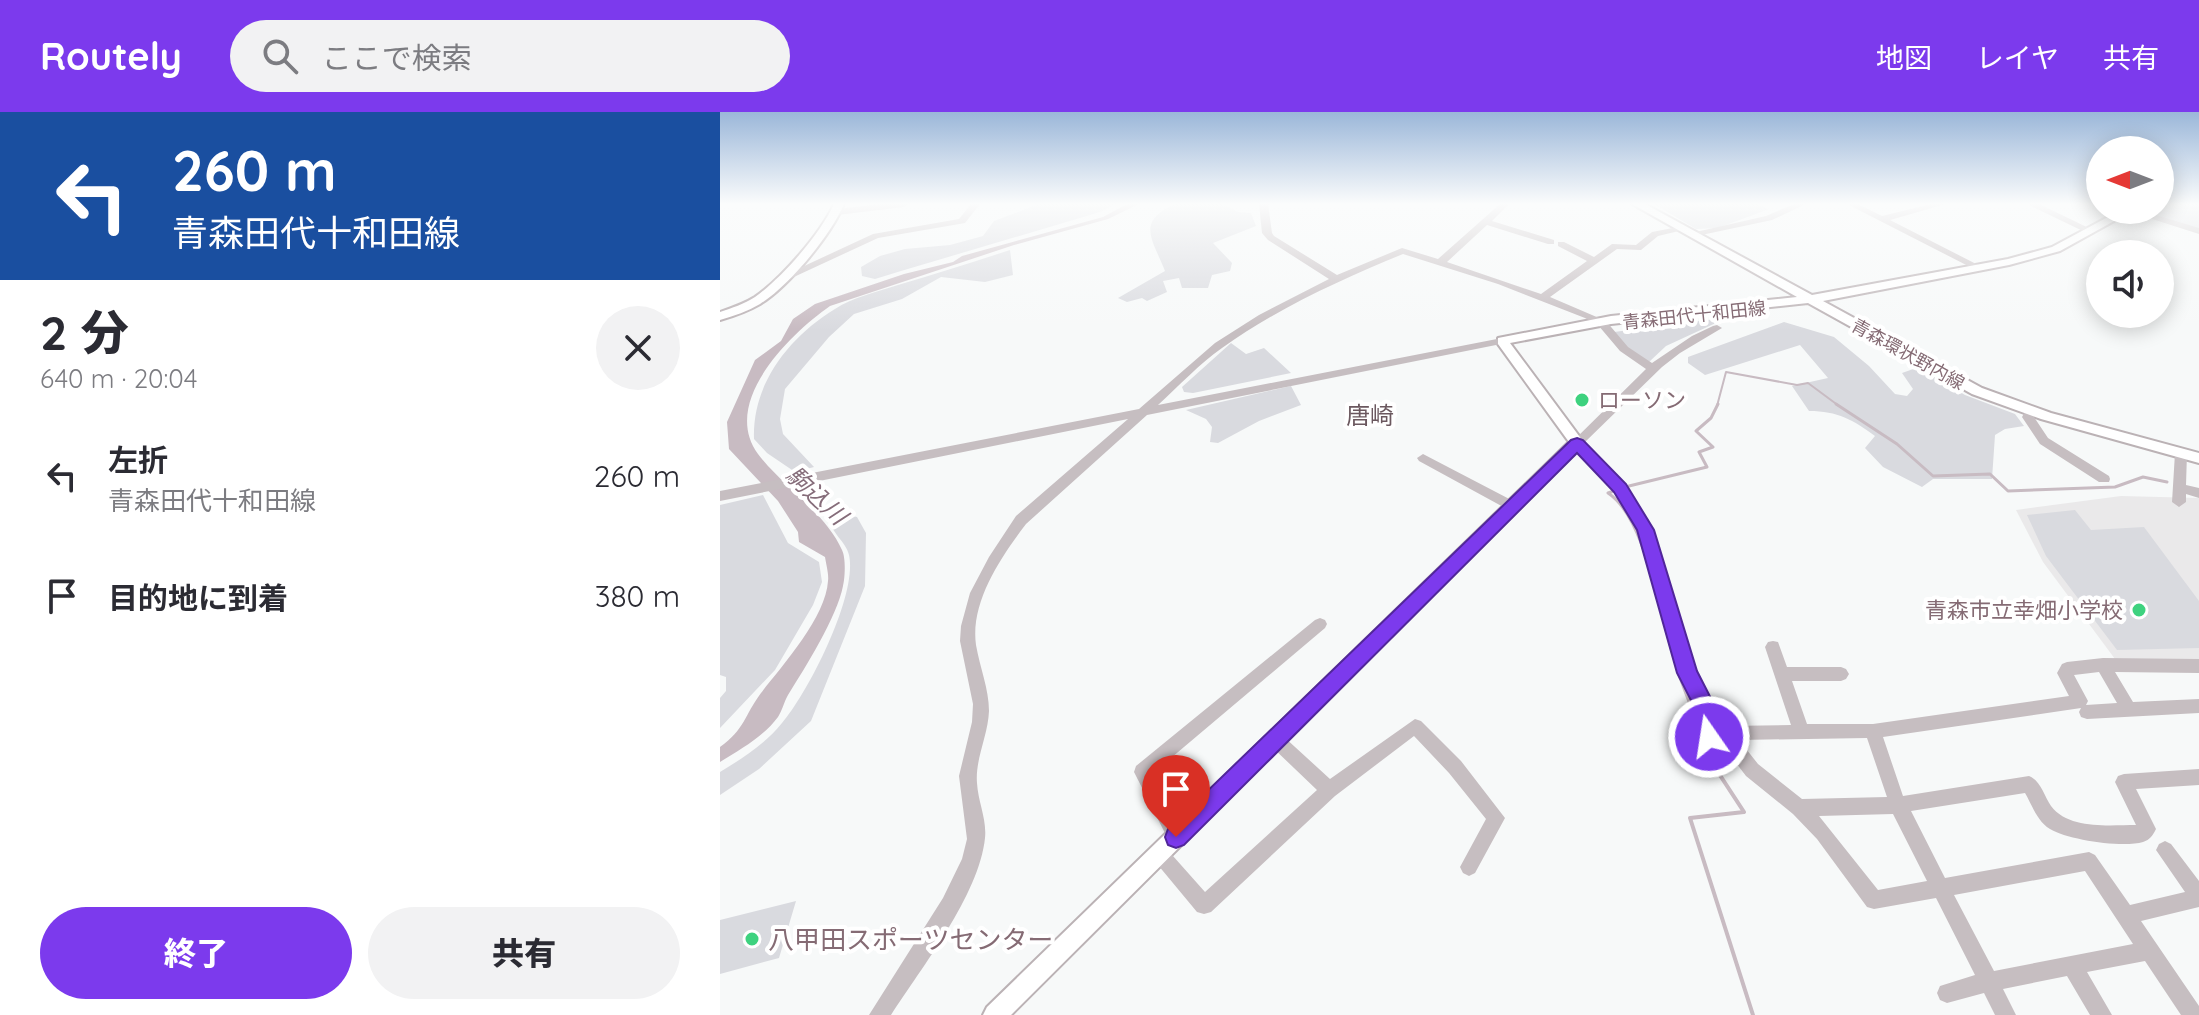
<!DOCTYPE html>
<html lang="ja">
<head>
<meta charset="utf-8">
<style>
	:root { --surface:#fff; --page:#f2f2f3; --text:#2b2b33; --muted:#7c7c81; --accent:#7c3aed }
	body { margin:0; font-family:Quicksand,"Noto Sans JP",sans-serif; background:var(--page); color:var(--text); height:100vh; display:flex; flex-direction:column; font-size:30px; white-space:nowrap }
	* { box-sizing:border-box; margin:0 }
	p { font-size:26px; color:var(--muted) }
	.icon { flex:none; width:44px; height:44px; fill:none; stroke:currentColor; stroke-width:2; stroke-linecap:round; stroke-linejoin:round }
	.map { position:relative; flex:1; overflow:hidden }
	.panel { display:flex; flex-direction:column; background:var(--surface); width:720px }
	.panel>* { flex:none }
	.banner { background:#1a4fa0; color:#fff; overflow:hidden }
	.needle { width:52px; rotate:270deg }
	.fabs { position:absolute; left:1366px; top:24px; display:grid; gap:16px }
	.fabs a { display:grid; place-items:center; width:88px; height:88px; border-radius:50%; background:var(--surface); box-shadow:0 4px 20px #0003; font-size:40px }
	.pin { position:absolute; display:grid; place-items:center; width:68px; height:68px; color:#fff; margin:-82px -34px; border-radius:50% 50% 50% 0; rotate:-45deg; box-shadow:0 0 8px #0007 }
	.pin .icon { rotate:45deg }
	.me { position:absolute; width:88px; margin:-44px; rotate:347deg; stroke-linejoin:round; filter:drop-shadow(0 0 6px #0008) }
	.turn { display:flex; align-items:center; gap:28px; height:168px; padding:0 40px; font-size:36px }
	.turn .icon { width:104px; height:104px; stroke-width:2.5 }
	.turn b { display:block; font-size:56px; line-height:68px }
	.round { display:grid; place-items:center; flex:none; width:84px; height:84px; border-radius:42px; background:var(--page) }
	.summary { display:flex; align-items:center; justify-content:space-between; height:136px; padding:0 40px }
	h1 { font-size:48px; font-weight:800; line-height:60px }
	.cta { display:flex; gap:16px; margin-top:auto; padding:16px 40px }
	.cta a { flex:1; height:92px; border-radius:48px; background:var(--accent); color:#fff; font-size:32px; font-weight:800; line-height:92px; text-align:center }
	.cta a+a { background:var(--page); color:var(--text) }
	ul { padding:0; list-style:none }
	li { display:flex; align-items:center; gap:24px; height:120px; padding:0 40px }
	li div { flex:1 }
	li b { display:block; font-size:30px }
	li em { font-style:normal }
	header { display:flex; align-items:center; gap:48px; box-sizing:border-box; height:112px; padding:0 40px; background:var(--accent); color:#fff }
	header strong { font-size:38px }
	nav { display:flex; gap:44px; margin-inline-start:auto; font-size:28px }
	.search { width:560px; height:72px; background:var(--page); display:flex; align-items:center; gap:20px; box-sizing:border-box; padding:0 28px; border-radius:44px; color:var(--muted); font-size:30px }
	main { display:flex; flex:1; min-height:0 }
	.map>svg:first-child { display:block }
	.built { fill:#eae9ea }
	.green { fill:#d9dadf }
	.water { fill:#c8bbc2 }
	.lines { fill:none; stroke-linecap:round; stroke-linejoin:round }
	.stream-far2 { stroke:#c8bbc2; stroke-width:2 }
	.stream-far1 { stroke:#c8bbc2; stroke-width:3 }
	.stream { stroke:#c8bbc2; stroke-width:4 }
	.major-casing { stroke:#bbb2b5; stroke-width:4 }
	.minor { fill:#c6bec1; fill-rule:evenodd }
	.major { fill:#fff; fill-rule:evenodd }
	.route { fill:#7c3aed; stroke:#51269a; stroke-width:2 }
	.poi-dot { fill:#3ed27f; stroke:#fff; stroke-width:3 }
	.labels { text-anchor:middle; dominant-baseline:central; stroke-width:8; stroke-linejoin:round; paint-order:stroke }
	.far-street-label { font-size:18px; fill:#856b74; stroke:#fff }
	.poi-label { font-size:22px; fill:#856b74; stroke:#fff; text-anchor:start }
	.neighbourhood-label { font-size:24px; fill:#6b585f; stroke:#fff }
	.water-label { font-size:24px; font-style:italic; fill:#866d7a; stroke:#fff }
	.near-poi-label { font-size:26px; fill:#856b74; stroke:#fff; text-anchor:start }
</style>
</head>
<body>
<header>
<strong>Routely</strong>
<div class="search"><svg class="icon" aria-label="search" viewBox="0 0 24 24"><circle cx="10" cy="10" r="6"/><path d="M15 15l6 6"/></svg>ここで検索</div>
<nav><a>地図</a><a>レイヤ</a><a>共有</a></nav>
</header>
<main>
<section class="panel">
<div class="banner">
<div class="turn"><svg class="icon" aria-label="left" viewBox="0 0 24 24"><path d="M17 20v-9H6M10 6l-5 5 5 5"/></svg><div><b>260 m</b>青森田代十和田線</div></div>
</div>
<div class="summary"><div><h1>2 分</h1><p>640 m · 20:04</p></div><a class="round"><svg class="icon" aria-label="close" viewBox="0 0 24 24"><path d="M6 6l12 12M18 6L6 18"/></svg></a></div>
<ul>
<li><svg class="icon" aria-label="left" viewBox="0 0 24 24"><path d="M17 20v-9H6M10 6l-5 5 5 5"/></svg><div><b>左折</b><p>青森田代十和田線</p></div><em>260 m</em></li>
<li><svg class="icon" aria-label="arrive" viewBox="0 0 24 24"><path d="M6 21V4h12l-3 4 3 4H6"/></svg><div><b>目的地に到着</b></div><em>380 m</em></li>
</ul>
<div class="cta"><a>終了</a><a>共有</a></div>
</section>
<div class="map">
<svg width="1479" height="903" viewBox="0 0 1479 903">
	<rect width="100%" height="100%" fill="#f7f9f9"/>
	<path class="built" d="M1401,384L1479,386V549L1395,547L1323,450L1296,398Z"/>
	<path class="green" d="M319,92H396L380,100L181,159L155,167L142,164L141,155L160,144L185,137L230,133L263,124L274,109Z
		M455,92H503L518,100L531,101L536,114L493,131L512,151L510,159L492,163L488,176H462L459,166L443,169L447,180L427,189L422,186L407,190L398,186L445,159C433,128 415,110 455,92Z
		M934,92H1036L1049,97L998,116L976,117Z
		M1440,92H1479V117L1418,98H1440Z
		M290,138L293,163L265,170L221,165L182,187L134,202L109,225L65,277L60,307L63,322L94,355L75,360L47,341L34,327C32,272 69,225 115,197C133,185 157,180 178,173C216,162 253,150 290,138Z
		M995,207L998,210L946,234L929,250L906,235L894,220Z
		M1064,210L1114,225L1149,254L1175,282L1187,284L1193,277L1182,261L1199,255L1245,283L1295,302L1304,314L1285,317L1275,323L1272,367H1213L1202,375L1163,355L1145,336L1155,324C1133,308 1118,299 1089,299L1072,274L1108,266L1080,233L985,263L968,251V245Z
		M511,231L526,242L544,236L571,261L473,281L464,280L462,275Z
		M571,274L581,293L539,309L498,331L490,330L492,315L486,307L466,298Z
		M43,383L68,431L99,450L102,470L93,493L55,558L0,616V586L6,579V565L0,563V393Z
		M1355,398L1371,418L1424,415L1479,489V536L1397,538L1326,444L1307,403Z
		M123,402L137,405L146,421L145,474L91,609L39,657L0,683V660C23,646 45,632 62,611C88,581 138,483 129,443C126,429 110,421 110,406Z
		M76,789L59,846L0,862V808Z"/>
	<path class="water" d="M407,92H419L388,107L294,133L110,194C70,222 0,290 38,342C63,375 105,400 122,438C126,446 125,466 123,474C117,505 85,556 68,583C64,590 62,599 58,605C43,625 21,637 0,650V635C25,617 24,604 41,581C62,554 106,505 108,469C109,462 106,452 105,445L79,430L78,420L58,389L9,337L7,310L35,248L61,229L73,207L95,192L184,162L233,150L242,144L383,105Z"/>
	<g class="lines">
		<path class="stream-far2" d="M997,294L1006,260L1077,273L1088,271L1119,294"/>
		<path class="stream-far1" d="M1116,292L1177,332L1213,364L1270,362L1288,379L1395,375L1423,365L1447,370
			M909,374L987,355L979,340L993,335L976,319L991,306L998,292
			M897,378L888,381C928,407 940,511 958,558"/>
		<path class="stream" d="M957,556L970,591L977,628L1024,700L970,706L1033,903"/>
		<g class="major-casing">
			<path id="major" d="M114,92H124C111,123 69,174 40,192C28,199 14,204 0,208V200C12,196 24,192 35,185C62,166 101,121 114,92Z
				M912,92H925L1092,183L1288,147L1332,135L1401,98H1414L1340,139L1289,153L1103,189L1262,276L1331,301L1479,341V351L1321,307L1252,282L1088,191L891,212L790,231L862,328L864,331L862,334L291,903H263L267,895L849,330L778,232V226L891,204L1077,185Z"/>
		</g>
		<path class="minor" d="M160,92H188L184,95L117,103L112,100L117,97Z
			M251,92H260L245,111L158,126L63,170L54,168L153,122L239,107Z
			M539,92H548L552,121L554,124L617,163L682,136L718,147L780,92H789L772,109L834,128V132H828L767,113L727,150L821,182L867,149L838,134V130H844L874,145L892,132L916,133L932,120L963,114V118L938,124L921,138L897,137L830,185L886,209L908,235L932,251L972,224L993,214L997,213L1002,216L960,241L942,255L864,331C888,354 911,378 927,407C952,455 955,512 975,561C983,580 994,598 1007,614L1071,613L1045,535L1048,530L1053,529L1058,530L1067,555H1121L1126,557L1129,562L1126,567L1121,569H1072L1087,612H1153L1349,584L1337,561L1342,552L1347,550L1383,546L1479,547V561L1395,560L1413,590L1479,587V601L1367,607L1361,605L1359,600L1361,596L1163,625L1183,684L1309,664C1321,669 1324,684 1331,694C1349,718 1390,713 1416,713L1395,670L1398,664L1404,662L1479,657V673L1416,677L1436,717C1433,723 1430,728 1423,730C1403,736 1348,728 1330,717C1317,709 1312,693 1305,681L1191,699L1225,766L1369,740L1375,743L1410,793L1465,780L1436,738L1439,732L1445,729L1451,732L1479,769V795L1421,809L1479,894V903H1461L1425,849L1367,860L1392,903H1370L1347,864L1283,877L1296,903H1275L1264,881L1227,891L1220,888L1217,881L1220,874L1255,863L1216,786L1154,797L1147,795L1097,727L1073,702L1026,664L997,626L995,630L989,632L983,630L977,612L980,602L959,561L930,452L915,410L888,370L851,331L926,257L900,239L878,213L865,206L778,172L683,142C620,168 558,196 502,236C479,252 459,274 438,293L782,226L787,229L786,231L427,303L306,412C281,445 250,490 256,533C260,556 269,577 269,599C268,624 255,647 257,671C258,690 267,707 265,726C259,783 202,855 171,903H149L223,786L242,747L247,727L239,664L252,610L253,592L240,529L241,514L250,481L269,445L296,404L408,307L0,389V379L419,297L495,231L539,203L609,167L548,128L542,121ZM1379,560L1397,591L1366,593L1368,589L1354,563ZM1147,626L1167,685L1082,687L1038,652L1019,628ZM1173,702L1207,769L1158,778L1099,704ZM1365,759L1413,832L1274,859L1234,783Z
			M1074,92H1086L1052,108L972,125L967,122L1046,104Z
			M1127,92H1138L1162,104L1211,92H1226L1170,108L1264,156L1256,158Z
			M1307,92H1319L1375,119L1367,121Z
			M1404,98H1419L1479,116V122Z
			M1311,295L1317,299L1314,305L1328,326L1389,364L1390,367L1389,370H1379L1320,332L1302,305L1307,296Z
			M1461,337L1467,341L1466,373L1479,376V386L1466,382V390L1459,395L1452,390L1455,341Z
			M703,342L797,391L799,394L797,397H787L699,349L697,346Z
			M600,506L605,508L607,512L605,516L432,662L465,725L462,731L456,734L450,731L414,660L416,654L595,508Z
			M695,607L701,609L741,649L785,706L755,761L749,764L743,761L740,755L766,707L729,661L694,624L615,684L491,800L484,802L477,800L433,747L430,741L433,735L439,732L445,735L485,780L597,678L551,634L549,629L551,624L557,621L563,624L610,667Z"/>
		<use href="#major" class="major"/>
	</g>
	<linearGradient id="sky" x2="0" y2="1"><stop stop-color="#9bb7d9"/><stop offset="0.42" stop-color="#fbfcfc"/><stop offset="1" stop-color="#fbfcfc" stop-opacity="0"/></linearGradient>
	<rect width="1479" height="219" fill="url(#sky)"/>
	<path class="route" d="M857,326L863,328L906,372L934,418L977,559L999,602L996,612L1000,625L997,632L989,635L982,632C977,621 974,614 978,602L957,561L917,418L894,380L857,341L464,733L456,736L448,733L445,725L448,717L851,328Z"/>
	<g class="poi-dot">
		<circle cx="862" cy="288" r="8"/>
		<circle cx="1419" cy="498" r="8"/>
		<circle cx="32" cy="827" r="8"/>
	</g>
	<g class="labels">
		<g class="far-street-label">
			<text transform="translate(974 203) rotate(-6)">青森田代十和田線</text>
			<text transform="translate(1188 242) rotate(29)">青森環状野内線</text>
		</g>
		<g class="poi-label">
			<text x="878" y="288">ローソン</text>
			<text x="1403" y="498" text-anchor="end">青森市立幸畑小学校</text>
		</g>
		<g class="neighbourhood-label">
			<text x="650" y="303">唐崎</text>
		</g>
		<g class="water-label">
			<text transform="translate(97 383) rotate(43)">駒込川</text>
		</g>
		<g class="near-poi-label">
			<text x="48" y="827">八甲田スポーツセンター</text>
		</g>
	</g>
</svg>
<div class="fabs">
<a><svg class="needle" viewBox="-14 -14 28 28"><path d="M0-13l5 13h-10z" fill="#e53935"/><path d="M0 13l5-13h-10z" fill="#7c7c81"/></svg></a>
<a><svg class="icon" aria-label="sound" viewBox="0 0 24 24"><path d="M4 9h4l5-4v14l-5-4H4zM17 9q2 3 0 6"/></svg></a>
</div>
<div class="pin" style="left:456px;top:725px;background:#d93025"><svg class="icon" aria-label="arrive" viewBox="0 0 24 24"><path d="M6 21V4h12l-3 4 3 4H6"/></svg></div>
<svg class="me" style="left:989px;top:625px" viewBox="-20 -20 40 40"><circle r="17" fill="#7c3aed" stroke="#fff" stroke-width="3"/><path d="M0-11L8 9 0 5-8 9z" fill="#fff"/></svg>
</div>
</main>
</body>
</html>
